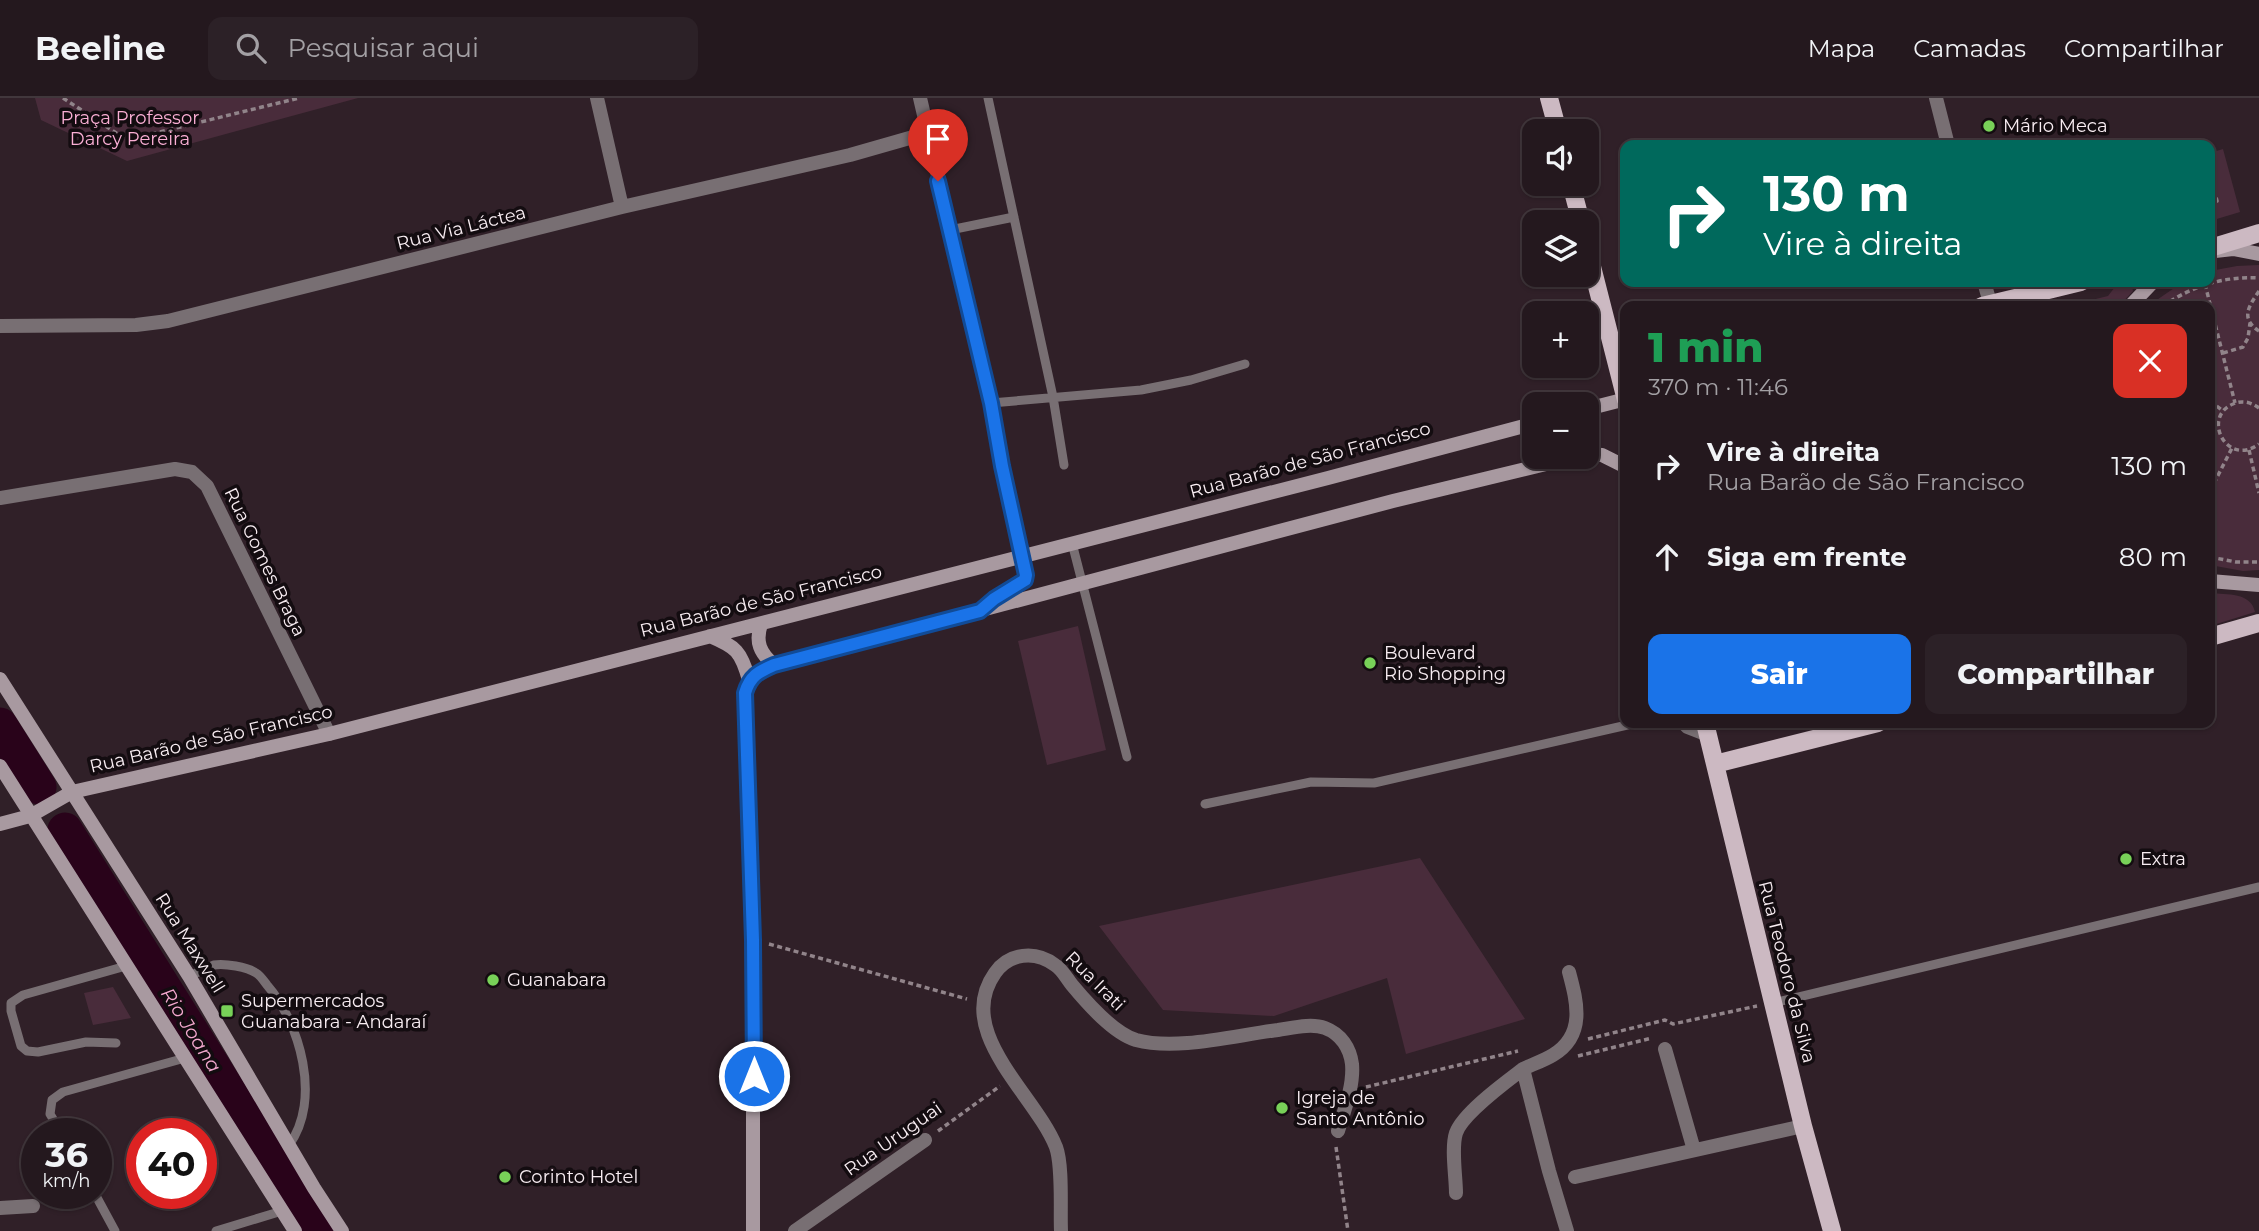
<!DOCTYPE html>
<html lang="pt">
<head>
<meta charset="utf-8">
<style>
	:root { --surface:#24181e; --page:#2c2127; --text:#f1f3f6; --muted:#a3a0a4; --line:#41373c; --accent:#1a73e8 }
	body { margin:0; font-family:Montserrat,sans-serif; background:var(--page); color:var(--text); height:100vh; display:flex; flex-direction:column; font-size:26px; white-space:nowrap }
	* { box-sizing:border-box; margin:0 }
	p { font-size:23px; color:var(--muted) }
	.icon { flex:none; width:38px; height:38px; fill:none; stroke:currentColor; stroke-width:2; stroke-linecap:round; stroke-linejoin:round }
	.map { position:relative; flex:1; overflow:hidden }
	.side { position:absolute; left:1620px; top:203px; width:595px; height:427px; display:flex; flex-direction:column; background:var(--surface); border-radius:14px; box-shadow:0 2px 5px #0004,0 0 0 2px var(--line) }
	.side>* { flex:none }
	.banner { position:absolute; left:1620px; top:42px; width:595px; height:147px; border-radius:14px; box-shadow:0 2px 5px #0004,0 0 0 2px var(--line); background:#00695c; color:#fff; overflow:hidden }
	.controls { position:absolute; left:1522px; top:21px; display:grid; gap:14px }
	.controls a { display:grid; place-items:center; width:77px; height:77px; border-radius:14px; background:var(--surface); box-shadow:0 2px 5px #0004,0 0 0 2px var(--line); font-size:35px }
	.speed { position:absolute; left:21px; top:1020px; display:flex; gap:14px; font-size:35px; font-weight:700; text-align:center }
	.speed>* { display:grid; place-content:center; width:91px; height:91px; border-radius:50%; background:var(--surface); box-shadow:0 2px 5px #0004,0 0 0 2px var(--line); line-height:1 }
	.speed small { font-size:18px; font-weight:400 }
	.speed .limit { border:10px solid #d22; background:#fff; color:#111 }
	.pin { position:absolute; display:grid; place-items:center; width:60px; height:60px; color:#fff; margin:-72px -30px; border-radius:50% 50% 50% 0; rotate:-45deg; box-shadow:0 0 7px #0007 }
	.pin .icon { rotate:45deg }
	.me { position:absolute; width:77px; margin:-38px; rotate:0deg; stroke-linejoin:round; filter:drop-shadow(0 0 5px #0008) }
	.turn { display:flex; align-items:center; gap:24px; height:147px; padding:0 28px; font-size:32px }
	.turn .icon { width:91px; height:91px; stroke-width:2.5 }
	.turn b { display:block; font-size:49px; line-height:60px }
	.round { display:grid; place-items:center; flex:none; width:74px; height:74px; border-radius:14px; background:var(--page) }
	.summary { display:flex; align-items:center; justify-content:space-between; height:119px; padding:0 28px }
	h1 { font-size:42px; font-weight:800; line-height:52px; color:#1e9e55 }
	.action { display:flex; gap:14px; margin-top:auto; padding:14px 28px }
	.action a { flex:1; height:80px; border-radius:14px; background:var(--accent); color:#fff; font-size:28px; font-weight:800; line-height:80px; text-align:center }
	.action a+a { background:var(--page); color:var(--text) }
	ul { padding:0; list-style:none }
	li { display:flex; align-items:center; gap:21px; height:91px; padding:0 28px }
	li div { flex:1 }
	li b { display:block; font-size:26px }
	li em { font-style:normal }
	header { display:flex; align-items:center; gap:42px; box-sizing:border-box; height:98px; padding:0 35px; background:var(--surface); border-bottom:2px solid var(--line) }
	header strong { font-size:33px }
	nav { display:flex; gap:38px; margin-inline-start:auto; font-size:24px }
	.search { width:490px; height:63px; background:var(--page); display:flex; align-items:center; gap:18px; box-sizing:border-box; padding:0 24px; border-radius:14px; color:var(--muted); font-size:26px }
	.map>svg:first-child { display:block }
	.green { fill:#492c3b }
	.lines { fill:none; stroke-linecap:round; stroke-linejoin:round }
	.river { stroke:#29031a; stroke-width:35 }
	.path { stroke:#91848a; stroke-width:3.5; stroke-dasharray:5 3.5; stroke-linecap:butt }
	.lane { stroke:#786f73; stroke-width:9 }
	.street { stroke:#786f73; stroke-width:14 }
	.secondary { stroke:#a899a0; stroke-width:14 }
	.primary { stroke:#ccb9c2; stroke-width:18 }
	.route-casing { stroke:#114b97; stroke-width:18 }
	.route { stroke:#1a73e8; stroke-width:12 }
	.poi-dot { fill:#78d158; stroke:#130c10; stroke-width:2.5 }
	.labels { text-anchor:middle; dominant-baseline:central; stroke-width:7; stroke-linejoin:round; paint-order:stroke }
	.park-label { font-size:18px; fill:#fbafd5; stroke:#130c10 }
	.poi-label { font-size:18px; fill:#f8edf2; stroke:#130c10; text-anchor:start }
	.street-label { font-size:18px; fill:#f8edf2; stroke:#130c10 }
	.water-label { font-size:19px; font-style:italic; fill:#f3a8ce; stroke:#130c10 }
</style>
</head>
<body>
<header>
<strong>Beeline</strong>
<div class="search"><svg class="icon" aria-label="search" viewBox="0 0 24 24"><circle cx="10" cy="10" r="6"/><path d="M15 15l6 6"/></svg>Pesquisar aqui</div>
<nav><a>Mapa</a><a>Camadas</a><a>Compartilhar</a></nav>
</header>
<div class="map">
<svg width="2259" height="1133" viewBox="0 0 2259 1133">
	<rect width="100%" height="100%" fill="#302028"/>
	<path class="green" d="M35,0H358L127,63L41,22Z
		M2223,51L2240,114L2210,123V55Z
		M2259,167V472L2243,473L2210,467V208H2148L2183,184H2210V173L2237,168Z
		M2124,186L2132,188L2133,193L2119,208H2067L2108,198L2115,189Z
		M2210,495C2227,497 2251,494 2255,514L2210,528Z
		M1078,528L1106,652L1047,667L1018,543Z
		M1420,760L1525,921L1406,956L1387,880L1274,918L1163,912L1099,828Z
		M113,889L131,920L93,927L84,895Z"/>
	<g class="lines">
		<path class="river" d="M0,627L39,689
			M65,732L316,1133"/>
		<path class="path" d="M63,0L127,42L299,0
			M2210,75L2217,103L2210,105
			M2205,186L2235,305
			M2259,193C2250,207 2239,220 2259,233
			M2163,208C2192,188 2224,178 2259,180
			M2223,255L2243,249L2248,240L2250,225
			M2210,303L2223,313
			M2259,310C2251,304 2242,302 2233,306C2201,319 2227,370 2259,346
			M2249,352L2259,395
			M2210,393L2232,350
			M2210,459L2236,464H2259
			M769,846L967,901
			M1588,941L1665,922L1673,926L1757,908
			M1578,958L1652,940
			M1366,989L1518,953
			M938,1033L1000,988
			M1336,1049L1348,1133"/>
		<path class="lane" d="M988,0L1053,299L1064,367
			M950,132L1014,119
			M991,305L1141,292L1191,282L1245,266
			M1072,445L1127,659
			M1680,625L1686,631L1709,640
			M1205,706L1311,684L1374,685L1636,625
			M189,878C197,875 206,870 214,867C224,865 248,869 256,875C260,877 264,883 267,887C300,925 322,1002 289,1047
			M1773,905L2259,789
			M116,945L86,944L38,954L27,953L21,948L11,913V905L23,897L126,868
			M62,1036L50,1016L52,1002L63,994L185,960
			M95,1096L115,1133
			M216,1133L282,1113"/>
		<path class="street" d="M597,0L622,109
			M920,0L991,305L1002,368L1021,458
			M1936,0L1948,47
			M1984,184L1991,208
			M0,228L136,227L168,223L622,109L850,57L927,35
			M0,400L175,371L192,374L207,388L329,636
			M1665,951L1694,1052
			M1575,1079L1803,1028
			M1456,1095C1456,1079 1451,1050 1456,1035C1463,1015 1506,984 1523,971
			M0,1110L33,1108
			M795,1133L925,1042
			M1061,1133C1060,1111 1063,1068 1056,1049C1035,996 953,934 995,875C1009,855 1035,852 1055,867C1062,871 1067,881 1072,887C1087,905 1113,935 1136,942C1177,953 1236,937 1278,932C1292,930 1311,925 1325,930C1341,936 1350,950 1352,966C1354,988 1344,1013 1338,1033
			M1567,1133L1549,1073L1523,971C1533,966 1543,963 1553,957C1586,937 1577,904 1569,874"/>
		<path class="secondary" d="M2215,153L2233,151L2259,156
			M2130,208L2153,184
			M1587,311L1626,301
			M1587,356L1602,357L1626,369
			M2210,483L2259,487
			M986,508L1025,482L1026,477L1021,458
			M761,526C755,544 760,555 774,567
			M710,538C736,549 741,553 749,582
			M0,581L189,878L314,1090L342,1133
			M0,668L295,1133
			M0,726L30,718L72,694L329,636L1328,380L1535,325
			M753,1133V842L745,595C750,578 758,574 774,567L1393,403L1575,359"/>
		<path class="primary" d="M1549,0L1558,33
			M1571,86L1581,124
			M1587,149L1626,302
			M2210,150L2259,135
			M1982,208L2081,184
			M2210,539L2259,525
			M1705,625L1803,1028L1832,1133
			M1715,666L1878,625"/>
	</g>
	<g class="lines">
		<g class="route-casing">
			<path id="route" d="M754,978L753,842L745,595C750,578 758,574 774,567L980,513L994,501L1025,482L1026,477L1002,368L991,305L938,83"/>
		</g>
		<use href="#route" class="route"/>
	</g>
	<g class="poi-dot">
		<circle cx="1989" cy="28" r="7"/>
		<circle cx="1370" cy="565" r="7"/>
		<circle cx="2126" cy="761" r="7"/>
		<circle cx="493" cy="882" r="7"/>
		<rect x="220" y="906" width="14" height="14" rx="3.5"/>
		<circle cx="1282" cy="1010" r="7"/>
		<circle cx="505" cy="1079" r="7"/>
	</g>
	<g class="labels">
		<g class="park-label">
			<text x="130" y="20">Praça Professor<tspan x="130" dy="21">Darcy Pereira</tspan></text>
		</g>
		<g class="poi-label">
			<text x="2003" y="28">Mário Meca</text>
			<text x="1384" y="555">Boulevard<tspan x="1384" dy="21">Rio Shopping</tspan></text>
			<text x="2140" y="761">Extra</text>
			<text x="507" y="882">Guanabara</text>
			<text x="241" y="903">Supermercados<tspan x="241" dy="21">Guanabara - Andaraí</tspan></text>
			<text x="1296" y="1000">Igreja de<tspan x="1296" dy="21">Santo Antônio</tspan></text>
			<text x="519" y="1079">Corinto Hotel</text>
		</g>
		<g class="street-label">
			<text transform="translate(461 130) rotate(-14)">Rua Via Láctea</text>
			<text transform="translate(1310 362) rotate(-15)">Rua Barão de São Francisco</text>
			<text transform="translate(265 464) rotate(64)">Rua Gomes Braga</text>
			<text transform="translate(761 503) rotate(-14)">Rua Barão de São Francisco</text>
			<text transform="translate(211 641) rotate(-13)">Rua Barão de São Francisco</text>
			<text transform="translate(190 845) rotate(58)">Rua Maxwell</text>
			<text transform="translate(1787 874) rotate(76)">Rua Teodoro da Silva</text>
			<text transform="translate(1095 883) rotate(45)">Rua Irati</text>
			<text transform="translate(893 1041) rotate(-35)">Rua Uruguai</text>
		</g>
		<g class="water-label">
			<text transform="translate(191 932) rotate(58)">Rio Joana</text>
		</g>
	</g>
</svg>
<div class="controls">
<a><svg class="icon" aria-label="sound" viewBox="0 0 24 24"><path d="M4 9h4l5-4v14l-5-4H4zM17 9q2 3 0 6"/></svg></a>
<a><svg class="icon" aria-label="layers" viewBox="0 0 24 24"><path d="M12 4l9 5-9 5-9-5zM3 14l9 5 9-5"/></svg></a>
<a>+</a>
<a>−</a>
</div>
<div class="speed"><div>36<small>km/h</small></div><div class="limit">40</div></div>
<div class="pin" style="left:938px;top:83px;background:#d93025"><svg class="icon" aria-label="arrive" viewBox="0 0 24 24"><path d="M6 21V4h12l-3 4 3 4H6"/></svg></div>
<svg class="me" style="left:754px;top:978px" viewBox="-20 -20 40 40"><circle r="17" fill="#1a73e8" stroke="#fff" stroke-width="3"/><path d="M0-11L8 9 0 5-8 9z" fill="#fff"/></svg>
<div class="banner">
<div class="turn"><svg class="icon" aria-label="right" viewBox="0 0 24 24"><path d="M7 20v-9h11M14 6l5 5-5 5"/></svg><div><b>130 m</b>Vire à direita</div></div>
</div>
<section class="side">
<div class="summary"><div><h1>1 min</h1><p>370 m · 11:46</p></div><a class="round" style="background:#d93025;color:#fff"><svg class="icon" aria-label="close" viewBox="0 0 24 24"><path d="M6 6l12 12M18 6L6 18"/></svg></a></div>
<ul>
<li><svg class="icon" aria-label="right" viewBox="0 0 24 24"><path d="M7 20v-9h11M14 6l5 5-5 5"/></svg><div><b>Vire à direita</b><p>Rua Barão de São Francisco</p></div><em>130 m</em></li>
<li><svg class="icon" aria-label="ahead" viewBox="0 0 24 24"><path d="M12 20V5M6 11l6-6 6 6"/></svg><div><b>Siga em frente</b></div><em>80 m</em></li>
</ul>
<div class="action"><a>Sair</a><a>Compartilhar</a></div>
</section>
</div>
</body>
</html>
